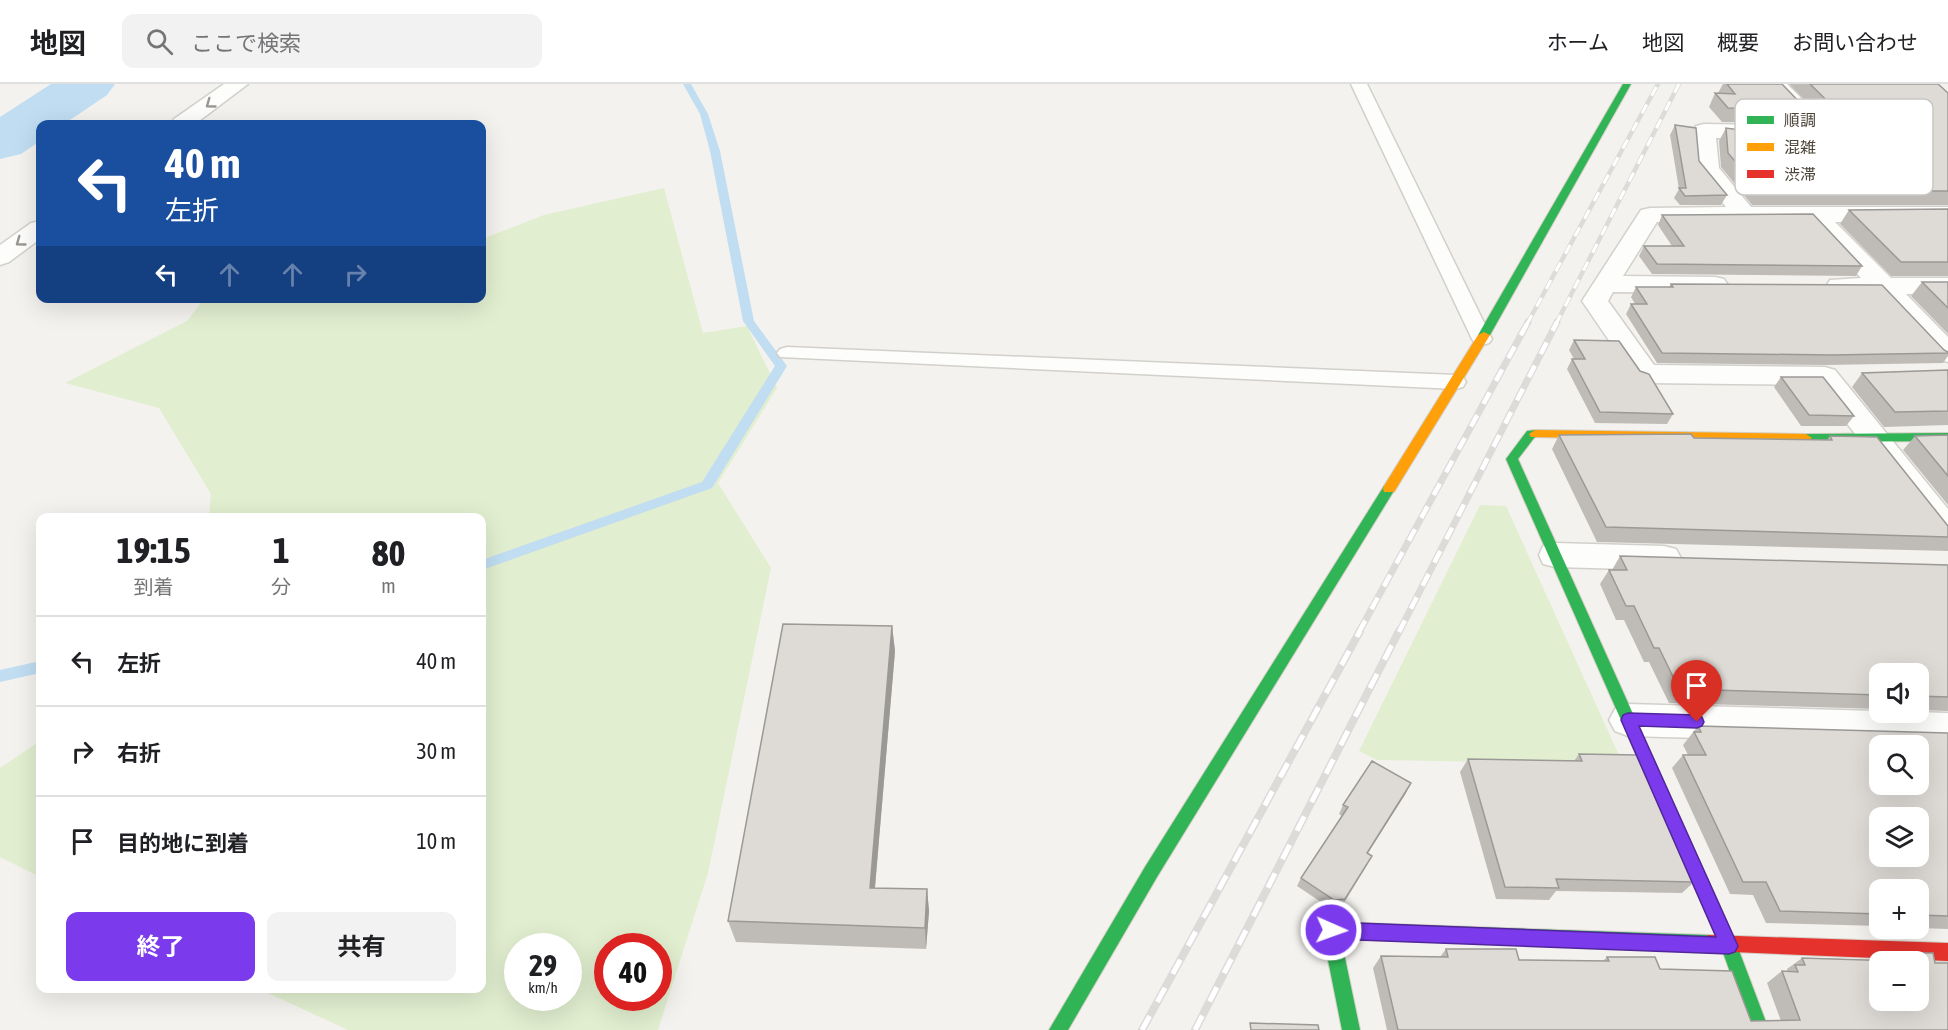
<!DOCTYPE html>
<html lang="ja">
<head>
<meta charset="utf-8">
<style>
	:root { --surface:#fff; --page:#f2f2f2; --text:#202124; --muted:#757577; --line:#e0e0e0; --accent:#7c3aed }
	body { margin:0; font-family:"Asap Condensed","Noto Sans JP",sans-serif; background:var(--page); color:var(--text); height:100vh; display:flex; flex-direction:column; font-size:22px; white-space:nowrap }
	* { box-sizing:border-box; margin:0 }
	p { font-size:20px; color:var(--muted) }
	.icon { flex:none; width:33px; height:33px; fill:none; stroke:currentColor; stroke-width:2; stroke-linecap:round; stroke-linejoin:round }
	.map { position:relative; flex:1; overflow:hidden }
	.drawer { position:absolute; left:36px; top:429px; width:450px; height:480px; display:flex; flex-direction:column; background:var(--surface); border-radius:12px; box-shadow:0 6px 24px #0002 }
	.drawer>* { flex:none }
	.top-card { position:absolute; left:36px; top:36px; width:450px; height:183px; border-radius:12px; box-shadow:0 6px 24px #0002; background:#1a4fa0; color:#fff; overflow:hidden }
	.controls { position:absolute; left:1869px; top:579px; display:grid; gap:12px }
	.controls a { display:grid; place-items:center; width:60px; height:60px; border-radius:12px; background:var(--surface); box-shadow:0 6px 24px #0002; font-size:30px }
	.speed { position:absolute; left:504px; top:849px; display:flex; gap:12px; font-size:30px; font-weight:700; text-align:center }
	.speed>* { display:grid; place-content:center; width:78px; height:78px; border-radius:50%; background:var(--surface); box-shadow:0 6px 24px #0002; line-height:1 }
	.speed small { font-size:15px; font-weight:400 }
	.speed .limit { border:9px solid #d22; background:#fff; color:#111 }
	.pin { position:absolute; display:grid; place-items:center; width:51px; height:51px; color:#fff; margin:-62px -26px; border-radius:50% 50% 50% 0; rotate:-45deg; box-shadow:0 0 6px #0007 }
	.pin .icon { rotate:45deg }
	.me { position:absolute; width:66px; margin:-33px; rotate:92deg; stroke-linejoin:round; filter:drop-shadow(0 0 4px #0008) }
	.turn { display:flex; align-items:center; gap:21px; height:126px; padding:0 30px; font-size:27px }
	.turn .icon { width:78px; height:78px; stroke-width:2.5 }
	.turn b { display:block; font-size:42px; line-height:51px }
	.lanes { display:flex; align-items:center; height:57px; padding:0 30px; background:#0003; justify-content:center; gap:30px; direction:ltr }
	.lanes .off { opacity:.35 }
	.eta { display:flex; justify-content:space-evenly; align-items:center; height:102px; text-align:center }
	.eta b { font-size:36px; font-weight:700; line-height:42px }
	.primary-button { display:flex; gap:12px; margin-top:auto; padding:12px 30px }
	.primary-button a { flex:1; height:69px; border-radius:12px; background:var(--accent); color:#fff; font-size:24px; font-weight:700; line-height:69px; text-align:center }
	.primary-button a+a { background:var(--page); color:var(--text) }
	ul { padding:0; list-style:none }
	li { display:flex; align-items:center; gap:18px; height:90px; padding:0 30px; border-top:2px solid var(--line) }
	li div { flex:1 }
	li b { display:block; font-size:22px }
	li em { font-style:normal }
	header { display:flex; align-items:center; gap:36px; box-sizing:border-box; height:84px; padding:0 30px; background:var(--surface); border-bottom:2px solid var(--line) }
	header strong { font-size:28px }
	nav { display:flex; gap:33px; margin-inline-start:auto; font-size:21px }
	.search { width:420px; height:54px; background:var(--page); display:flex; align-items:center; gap:15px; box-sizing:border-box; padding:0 21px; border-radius:12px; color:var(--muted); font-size:22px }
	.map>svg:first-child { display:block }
	.green { fill:#e1eecf; fill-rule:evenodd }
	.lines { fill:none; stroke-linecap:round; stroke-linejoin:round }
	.stream { fill:#c0ddf1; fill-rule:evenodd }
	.river { fill:#c0ddf1; fill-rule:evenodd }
	.lane-casing { stroke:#d2d0cb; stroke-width:3 }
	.street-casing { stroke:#d2d0cb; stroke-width:3 }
	.fast-casing { stroke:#d3cfc5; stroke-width:2 }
	.slow-casing { stroke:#d3cfc5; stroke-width:2 }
	.jam-casing { stroke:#d3cfc5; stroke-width:2 }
	.lane { fill:#fdfdfc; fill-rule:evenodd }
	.street { fill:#fdfdfc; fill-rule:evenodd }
	.fast { fill:#30b455; fill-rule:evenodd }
	.slow { fill:#ff9f0a; fill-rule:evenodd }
	.jam { fill:#e5322d; fill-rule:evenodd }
	.rail-far2-casing { stroke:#dbdbda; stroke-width:4.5 }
	.rail-far1-casing { stroke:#dbdbda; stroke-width:7 }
	.rail-casing { stroke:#dbdbda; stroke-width:8 }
	.rail-far2 { stroke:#fff; stroke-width:3; stroke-dasharray:10; stroke-linecap:butt }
	.rail-far1 { stroke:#fff; stroke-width:4.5; stroke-dasharray:13; stroke-linecap:butt }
	.rail { stroke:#fff; stroke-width:5; stroke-dasharray:16; stroke-linecap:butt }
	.wall { fill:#bfbcb8 }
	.shaded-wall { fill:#9b9996 }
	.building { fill:#dedbd6; stroke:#9b9996; stroke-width:1.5; fill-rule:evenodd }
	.oneway { stroke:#9b9791 }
	.route { fill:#7c3aed; stroke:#51269a; stroke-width:1.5 }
	.key { fill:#fff; stroke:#c9c7c4; stroke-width:1.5 }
	.key-label { font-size:16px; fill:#4b4439 }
</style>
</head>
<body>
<header>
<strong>地図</strong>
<div class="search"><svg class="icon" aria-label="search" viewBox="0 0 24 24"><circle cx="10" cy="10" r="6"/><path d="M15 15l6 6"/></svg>ここで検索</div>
<nav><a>ホーム</a><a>地図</a><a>概要</a><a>お問い合わせ</a></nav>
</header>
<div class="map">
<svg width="1948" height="946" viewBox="0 0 1948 946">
	<rect width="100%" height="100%" fill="#f4f2ee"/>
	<path class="green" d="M664,104L703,249L747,242L777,304L718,399L771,484L708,789L658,946H348L259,905L482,904V434L209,433L211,410L159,324L65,299L187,237L204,215L482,214V155L544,131ZM518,862H568V914H518ZM608,862H658V914H608Z
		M1480,421L1506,422L1623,680L1377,676L1359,667Z
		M40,657V793L0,773V684Z"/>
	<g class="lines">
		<path class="stream" d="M683,0H691L708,30L720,67L754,237L787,282L712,404L482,486V476L702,398L775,282L743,237L710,67L700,30Z
			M40,577V589L0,598V586Z"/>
		<path class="river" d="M51,0H115L107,11L64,40H40V57L21,70L0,75V33Z"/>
		<g class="lane-casing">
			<path id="lane" d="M1351,0H1367L1492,255L1489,259L1482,261L1475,259L1472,255Z
				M787,263L1456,291L1463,293L1466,298L1463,303L1456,305L780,273L777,269L780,265Z"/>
		</g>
		<g class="street-casing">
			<path id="street" d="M224,0H248L195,40H171L174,35Z
				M1765,0H1787L1857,70L1860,75L1857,80L1849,82L1841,80Z
				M1704,40L1769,41L1777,43L1780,48L1777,53L1769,55L1716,54L1719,84L1751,123H1948V137L1835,138L1891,194H1948V210H1906L1948,253V278L1938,275L1876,210H1839L1830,208L1826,202L1830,196L1861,194L1808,138H1657L1623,192L1715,193L1724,195L1728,201L1724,207L1715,209L1613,208L1608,217L1654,281L1825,283L1835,286L1948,425V459L1937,455L1817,301L1646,299L1636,296L1582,217L1641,126L1650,124L1726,123L1696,85L1693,47L1696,42Z
				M40,137V155L9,178L0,181V161L31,139Z
				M1555,459L1664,462L1676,465L1681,474L1676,483L1664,486L1555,483L1543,480L1539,471L1543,462Z
				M1628,620L1948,629V661L1628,652L1615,647L1609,636L1615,625Z"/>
		</g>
		<g class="fast-casing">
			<path id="fast" d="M1623,0H1631L1490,251L1484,254L1480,253L1478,251Z
				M1535,346L1541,350L1534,354L1518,375L1735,856L1769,946H1751L1721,863L1506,375L1527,347Z
				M1948,349V357L1806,358L1800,354L1806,350Z
				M1389,400L1395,405L1157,793L1068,946H1049L1145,783L1384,402Z
				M1331,838L1709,851L1715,853L1718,859L1715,865L1709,867L1341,855L1360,946H1342L1322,846L1325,840Z"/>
		</g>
		<g class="slow-casing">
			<path id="slow" d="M1484,248L1490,251L1394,408H1384L1383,405L1384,402L1478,251Z
				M1535,346L1806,350L1812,354L1806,358L1531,353L1529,350Z"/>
		</g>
		<g class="jam-casing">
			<path id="jam" d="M1709,851L1948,859V877L1709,867L1703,865L1700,859L1703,853Z"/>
		</g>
		<use href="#lane" class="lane"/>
		<use href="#street" class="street"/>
		<use href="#fast" class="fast"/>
		<use href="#slow" class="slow"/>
		<use href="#jam" class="jam"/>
		<g class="rail-far2-casing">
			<path id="rail-far2" d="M1527,240L1658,0
				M1556,240L1679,0"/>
		</g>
		<g class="rail-far1-casing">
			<path id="rail-far1" d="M1359,548L1528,238
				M1399,548L1557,238"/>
		</g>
		<g class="rail-casing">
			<path id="rail" d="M1142,946L1360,547
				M1195,946L1399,547"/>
		</g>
		<use href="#rail-far2" class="rail-far2"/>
		<use href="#rail-far1" class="rail-far1"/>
		<use href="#rail" class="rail"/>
	</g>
	<path class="wall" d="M1723,0H1782L1806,25L1799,39L1722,38L1709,23L1715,9H1718Z
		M1789,0H1938L1948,9V121H1752L1721,83L1719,57L1726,44L1743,46L1744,43L1844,65L1857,73H1861Z
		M1675,41L1699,77L1727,111L1721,121H1680L1674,114L1679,105L1670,51Z
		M1948,125V192H1891L1840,140L1849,126Z
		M1662,131L1862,182L1856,192L1652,190L1639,172L1644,162H1672L1658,141Z
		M1922,198H1948V250L1911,212Z
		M1671,200L1944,266L1948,268V272L1943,279L1825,281L1657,279L1626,230L1631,220H1635L1631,213L1636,203H1669Z
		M1574,256L1640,287L1673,330L1667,340L1595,339L1567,285L1572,275H1574L1569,266Z
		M1948,286V341L1884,343L1852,303L1862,289Z
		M1781,293L1854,332L1846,342H1801L1774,303Z
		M1559,351L1827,356L1830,352L1948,442V467L1597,458L1552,365Z
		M1948,351V421L1903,366L1915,352Z
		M1620,472L1948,481V627L1918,626V590H1880V625L1669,619L1649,578H1644L1624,536H1616L1600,500L1609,486H1612Z
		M892,542L895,567L875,804L927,805L929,827L926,865L736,858L728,837Z
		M1698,642L1948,649V845L1918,844V806H1880V842L1766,839L1753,811L1730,810L1672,684L1683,671H1688L1683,661Z
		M1579,670L1694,798L1682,809L1556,807L1549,816L1496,815L1460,688L1468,675L1574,677Z
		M1406,709L1368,769L1367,781L1341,824H1330L1297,802L1301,794L1342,732L1339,730L1343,721Z
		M1446,865L1519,876L1603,877L1607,873L1660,885L1751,937H1781L1767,899L1782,887H1787V885L1802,874L1888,876L1899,869L1935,879L1948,946H1387L1373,884L1381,872L1440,873Z"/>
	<path class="shaded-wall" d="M892,542L895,567L873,826L870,804Z
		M1411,699L1406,709L1362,778L1367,769Z
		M927,805L929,827L926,865L925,844Z"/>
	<path class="building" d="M1727,0H1782L1806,25L1728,24L1715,9L1735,10Z
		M1810,0H1938L1948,9V107H1760L1728,69L1726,44L1748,47L1744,43L1824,44L1844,65L1857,73L1872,74L1877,66Z
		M1675,41L1696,44L1699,77L1727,111L1685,112L1679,104H1686Z
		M1948,125V178H1901L1849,126Z
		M1813,130L1862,182L1657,180L1644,162H1684L1662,131Z
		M1922,198H1948V224Z
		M1671,200L1882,201L1944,266L1948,268V269L1832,271L1662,269L1631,220H1647L1636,203H1673Z
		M1574,256L1619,257L1640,287L1649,290L1673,330L1600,328L1572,275H1585Z
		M1948,286V327L1895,328L1862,289Z
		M1781,293H1823L1854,332L1809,331Z
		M1691,350L1694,354L1832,356L1830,352L1877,353L1948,442V453L1606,443L1559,351Z
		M1948,351V392L1915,352Z
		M1620,472L1948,481V613L1918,612V590H1880V611L1679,605L1659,564H1654L1634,522H1626L1609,486H1627Z
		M783,540L892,542L870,804L927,805L925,844L728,837Z
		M1698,642L1948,649V832L1918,831V806H1880V830L1780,827L1766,798H1743L1683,671H1706L1694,648H1701ZM1880,662H1918V700H1880ZM1880,734H1918V772H1880Z
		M1579,670L1638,671L1694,798L1556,795L1559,804L1505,803L1468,675L1582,677Z
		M1372,677L1411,699L1367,769L1372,772L1345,815L1334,816L1301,794L1348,723L1343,721Z
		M1446,865H1516L1519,876L1609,877L1607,873H1655L1660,885L1732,887L1751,937L1800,936L1782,887L1798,888L1795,881H1805L1802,874L1896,877L1899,869H1933L1935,879H1948V946H1398L1381,872L1448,873ZM1880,878H1918V916H1880Z
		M1250,939L1318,941L1319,946H1251Z"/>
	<defs><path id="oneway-chevron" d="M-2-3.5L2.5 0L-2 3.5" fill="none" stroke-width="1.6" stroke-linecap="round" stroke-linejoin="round" transform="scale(1.5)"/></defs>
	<g class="oneway">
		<use href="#oneway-chevron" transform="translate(210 20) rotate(144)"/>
		<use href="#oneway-chevron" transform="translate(20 158) rotate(144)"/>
	</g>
	<path class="route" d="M1628,629L1697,631L1702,633L1704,638L1702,642L1697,644L1639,642L1738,862L1735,868L1729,870L1331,855L1325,852L1322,846L1325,840L1331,838L1716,853L1621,636L1623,631Z"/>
	<rect x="1735" y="15" width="198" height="96" rx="9" class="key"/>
	<rect x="1747" y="32" width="27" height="8" fill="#30b455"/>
	<rect x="1747" y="59" width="27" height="8" fill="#ff9f0a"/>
	<rect x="1747" y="86" width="27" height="8" fill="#e5322d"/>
	<g class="key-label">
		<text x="1784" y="42">順調</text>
		<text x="1784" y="69">混雑</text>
		<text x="1784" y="96">渋滞</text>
	</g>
</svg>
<div class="controls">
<a><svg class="icon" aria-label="sound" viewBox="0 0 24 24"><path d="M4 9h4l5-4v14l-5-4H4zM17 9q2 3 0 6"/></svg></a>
<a><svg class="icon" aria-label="search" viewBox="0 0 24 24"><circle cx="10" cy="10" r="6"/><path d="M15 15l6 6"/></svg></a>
<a><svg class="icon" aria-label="layers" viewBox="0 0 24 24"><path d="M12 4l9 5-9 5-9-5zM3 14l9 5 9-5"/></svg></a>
<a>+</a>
<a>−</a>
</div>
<div class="speed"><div>29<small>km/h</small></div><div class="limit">40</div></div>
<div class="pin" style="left:1697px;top:638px;background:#d93025"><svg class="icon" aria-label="arrive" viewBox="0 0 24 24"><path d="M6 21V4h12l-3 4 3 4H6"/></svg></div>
<svg class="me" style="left:1331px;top:846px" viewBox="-20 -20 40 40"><circle r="17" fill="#7c3aed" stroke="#fff" stroke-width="3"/><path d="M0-11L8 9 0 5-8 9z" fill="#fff"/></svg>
<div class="top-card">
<div class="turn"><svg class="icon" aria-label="left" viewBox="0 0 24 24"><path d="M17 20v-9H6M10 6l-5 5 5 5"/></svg><div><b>40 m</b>左折</div></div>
<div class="lanes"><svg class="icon" aria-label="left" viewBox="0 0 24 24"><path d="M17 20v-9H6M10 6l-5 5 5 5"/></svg><svg class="icon off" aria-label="ahead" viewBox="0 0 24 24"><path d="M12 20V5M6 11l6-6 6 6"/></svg><svg class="icon off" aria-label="ahead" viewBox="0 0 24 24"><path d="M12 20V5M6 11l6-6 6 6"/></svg><svg class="icon off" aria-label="right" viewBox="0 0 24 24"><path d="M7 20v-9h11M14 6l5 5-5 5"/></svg></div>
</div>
<section class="drawer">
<div class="eta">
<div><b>19:15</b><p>到着</p></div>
<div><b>1</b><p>分</p></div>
<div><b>80</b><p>m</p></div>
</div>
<ul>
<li><svg class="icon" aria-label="left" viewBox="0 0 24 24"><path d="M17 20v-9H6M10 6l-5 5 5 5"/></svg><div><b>左折</b></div><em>40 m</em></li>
<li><svg class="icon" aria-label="right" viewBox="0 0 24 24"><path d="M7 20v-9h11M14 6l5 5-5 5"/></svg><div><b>右折</b></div><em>30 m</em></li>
<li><svg class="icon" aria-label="arrive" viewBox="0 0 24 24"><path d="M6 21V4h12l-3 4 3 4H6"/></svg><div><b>目的地に到着</b></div><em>10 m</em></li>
</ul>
<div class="primary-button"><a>終了</a><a>共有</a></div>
</section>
</div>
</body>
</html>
